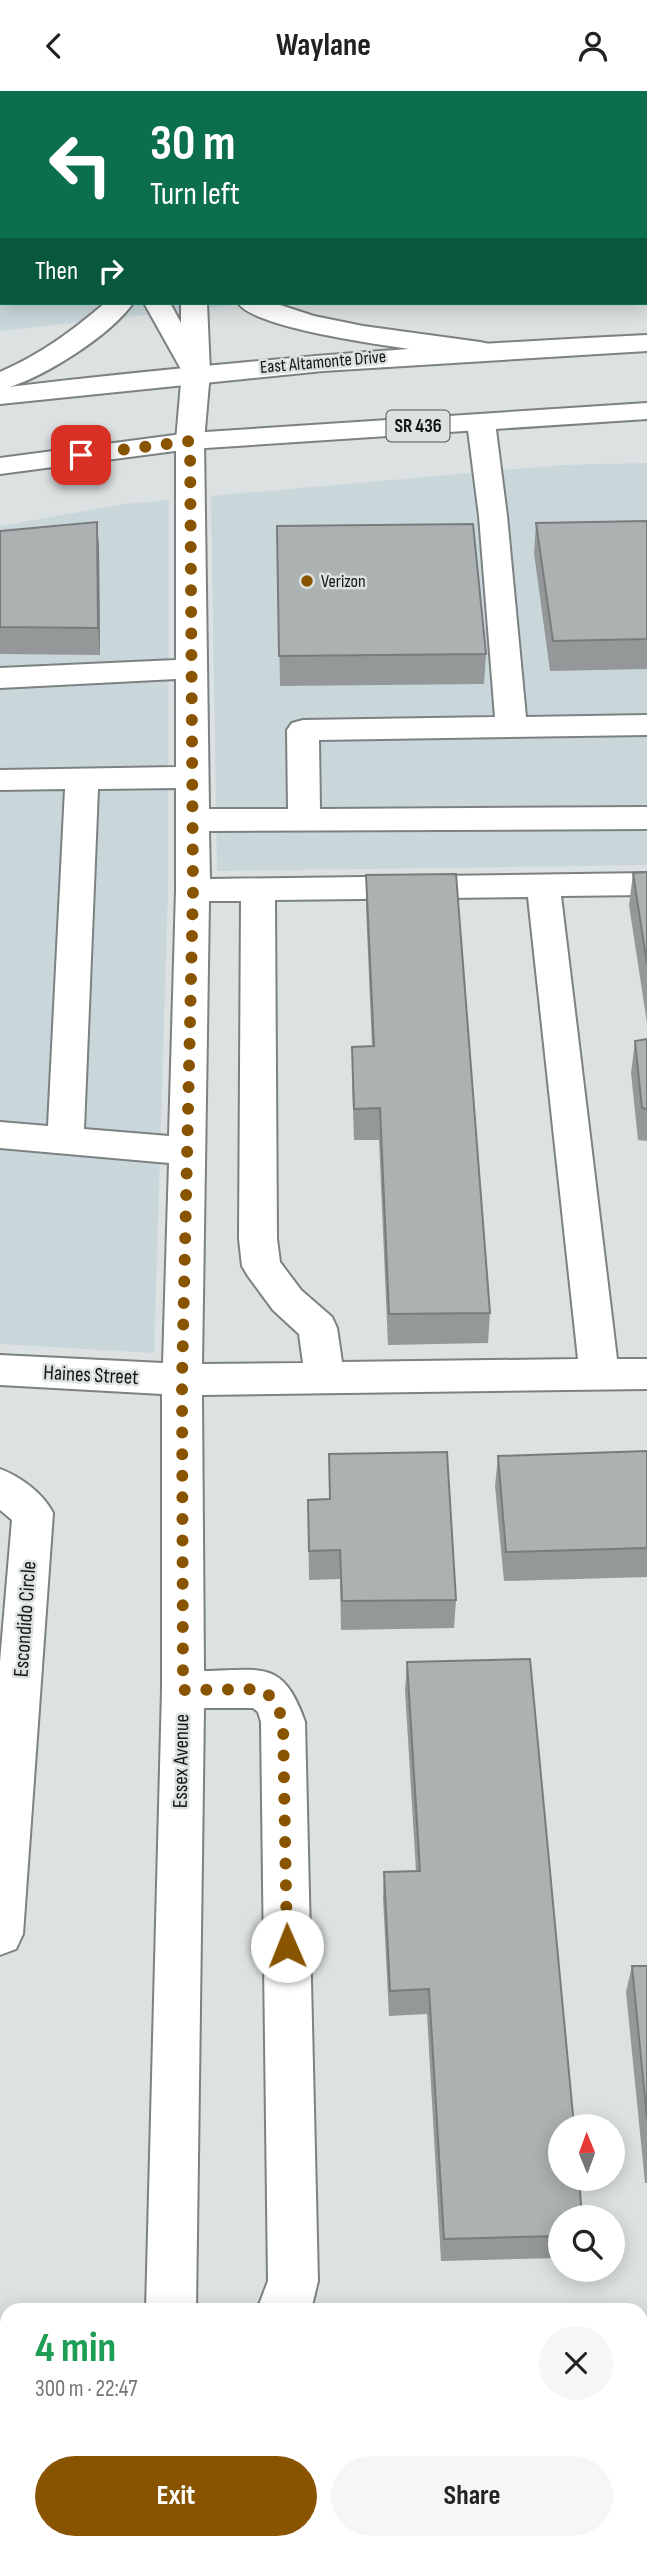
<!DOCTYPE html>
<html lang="en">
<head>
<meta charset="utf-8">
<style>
	:root { --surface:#fff; --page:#f6f6f6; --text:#222; --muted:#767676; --accent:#895400 }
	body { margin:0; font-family:"Sofia Sans Condensed",sans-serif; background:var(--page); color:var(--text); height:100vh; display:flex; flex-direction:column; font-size:26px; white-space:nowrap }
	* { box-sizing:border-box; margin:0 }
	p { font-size:23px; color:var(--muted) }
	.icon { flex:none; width:38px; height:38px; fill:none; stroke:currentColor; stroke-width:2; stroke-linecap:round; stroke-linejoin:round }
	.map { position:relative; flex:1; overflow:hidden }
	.details { position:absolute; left:0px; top:2212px; width:648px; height:247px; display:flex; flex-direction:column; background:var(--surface); border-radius:21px 21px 0 0; box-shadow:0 4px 18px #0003 }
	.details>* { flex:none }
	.guide { position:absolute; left:0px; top:0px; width:648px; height:214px; box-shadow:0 4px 18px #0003; background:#0b6e4f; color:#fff; overflow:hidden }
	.needle { width:46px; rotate:359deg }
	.fabs { position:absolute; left:548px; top:2023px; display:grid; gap:14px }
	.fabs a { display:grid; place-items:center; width:77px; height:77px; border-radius:50%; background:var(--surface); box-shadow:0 4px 18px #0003; font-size:35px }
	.pin { position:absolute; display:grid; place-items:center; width:60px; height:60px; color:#fff; margin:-30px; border-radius:14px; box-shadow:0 4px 10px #0006 }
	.me { position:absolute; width:77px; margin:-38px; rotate:359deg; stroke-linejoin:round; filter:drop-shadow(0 0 5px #0008) }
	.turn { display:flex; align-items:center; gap:24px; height:147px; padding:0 35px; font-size:32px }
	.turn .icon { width:91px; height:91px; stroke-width:2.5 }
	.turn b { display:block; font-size:49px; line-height:60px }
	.then { display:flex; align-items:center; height:66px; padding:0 35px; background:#0003; gap:14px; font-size:26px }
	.round { display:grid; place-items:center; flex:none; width:74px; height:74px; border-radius:37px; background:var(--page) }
	.headline { display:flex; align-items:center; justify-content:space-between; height:119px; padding:0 35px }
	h1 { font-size:42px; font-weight:700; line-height:52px; color:#1e9e55 }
	.button { display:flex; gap:14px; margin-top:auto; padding:14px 35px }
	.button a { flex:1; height:80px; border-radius:42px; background:var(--accent); color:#fff; font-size:28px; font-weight:700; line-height:80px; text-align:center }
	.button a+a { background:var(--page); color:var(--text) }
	header { display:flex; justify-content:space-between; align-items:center; height:91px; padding:0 35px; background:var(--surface); font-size:32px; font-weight:700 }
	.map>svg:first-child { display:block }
	.built { fill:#c9d7db }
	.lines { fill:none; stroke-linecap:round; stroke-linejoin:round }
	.minor-casing { stroke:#7c8182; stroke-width:4 }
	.major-casing { stroke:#7c8182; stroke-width:4 }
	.minor { fill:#fff; fill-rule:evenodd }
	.major { fill:#fff; fill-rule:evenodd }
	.wall { fill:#949899 }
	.shaded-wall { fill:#787c7d }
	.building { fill:#acb1b2; stroke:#787c7d; stroke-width:2 }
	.route { stroke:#895400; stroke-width:12; stroke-dasharray:0 21.6 }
	.poi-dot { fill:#895400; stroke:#dce1e2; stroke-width:2.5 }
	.labels { text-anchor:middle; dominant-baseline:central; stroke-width:5; stroke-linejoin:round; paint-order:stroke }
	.far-street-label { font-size:18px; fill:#141616; stroke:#dce1e2 }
	.far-poi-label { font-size:18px; fill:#141616; stroke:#dce1e2; text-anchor:start }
	.shield { fill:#dce1e2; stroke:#505353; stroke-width:2 }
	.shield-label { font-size:19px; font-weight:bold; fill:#141616 }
	.street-label { font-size:21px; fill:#141616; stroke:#dce1e2 }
</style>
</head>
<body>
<header><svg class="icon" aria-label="back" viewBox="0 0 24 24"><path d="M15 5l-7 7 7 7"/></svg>Waylane<svg class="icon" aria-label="person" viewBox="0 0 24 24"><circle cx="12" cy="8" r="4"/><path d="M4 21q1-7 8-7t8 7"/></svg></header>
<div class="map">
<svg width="647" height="2458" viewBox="0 0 647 2458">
	<rect width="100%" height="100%" fill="#dce1e2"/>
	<path class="built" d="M0,0H647V190L646,2H2V212H255L0,240Z
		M647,372V774L217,780L211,405L562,374Z
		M169,409L168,800L154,1262L0,1253V435L125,413Z"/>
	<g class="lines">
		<g class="minor-casing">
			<path id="minor" d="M8,0H32V2H8Z
				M109,0H133V2H109Z
				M293,0H318L291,2Z
				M2,185V203L0,204V186Z
				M105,212H133C109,246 40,289 0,299V281C41,263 71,241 105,212Z
				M144,212H170L181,232V212H207L210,281L204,350L209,718H288L287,639L292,632L303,629L495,626L479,425L467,331L471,325L481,323L491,325L495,331L507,425L526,626L647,624V644L319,649L320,718L647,716V738L209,740L210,788L647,782V804L561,805L617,1268H647V1298L202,1304L204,1580C262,1579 283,1568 305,1631L318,2190L311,2219H257L268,2190L261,1631L258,1621L253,1617H204L196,2219H146L162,1599V1303L0,1294V1264L163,1272L169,1072L0,1057V1031L48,1035L65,698L0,699V679L176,676V588L0,597V577L176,569V350L182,280ZM176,697V799L169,1045L84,1038L98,698ZM528,806L578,1268L342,1271L337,1237L332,1226L301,1199L280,1171L277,1148L275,809ZM209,810H241L239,1148L242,1175L248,1185L273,1219L299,1243L303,1272L202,1273Z
				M238,212H274L314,225L363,235L480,251L489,253L493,259L489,265L480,267C439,262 258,242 238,212Z
				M0,1378C21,1386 43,1402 53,1422L23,1843L16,1858L0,1864V1571L12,1429L0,1419Z
				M640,2336H647V2388H640Z
				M0,2339H7V2391H0Z
				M143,2452H197V2458H143Z"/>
		</g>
		<g class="major-casing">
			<path id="major" d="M647,244V260L323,280L0,313V297C215,271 431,254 647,244Z
				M647,312V328L190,358L0,383V367L190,342Z"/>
		</g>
		<use href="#minor" class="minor"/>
		<use href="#major" class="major"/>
	</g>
	<path class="wall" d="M647,430V578L550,580L534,462L536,432Z
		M97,431L99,458L100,564L0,563V440Z
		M277,435L486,563L484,593L280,595Z
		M647,781V932L629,814L633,782Z
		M366,784L490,1222L488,1252L388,1254L379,1049H354L352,987V956L372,955L366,816Z
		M647,948V1050L638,1049L631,982L635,950Z
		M647,1360V1486L504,1490L495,1395L498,1365Z
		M329,1363L456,1509L454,1537L341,1539L340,1488L309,1489L308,1409L330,1408Z
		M407,1571L560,2126V2167L441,2170L427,1923L389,1925L383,1807L384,1781L416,1780L405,1599Z
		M632,1875H647V2092H645L626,1901Z"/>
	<path class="shaded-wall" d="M97,431L99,458L100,564L98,537Z"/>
	<path class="building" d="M647,430V548L553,550L536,432Z
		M97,431L98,537L0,536V440Z
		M473,433L486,563L279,565L277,435Z
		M647,781V873L633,782Z
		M456,783L490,1222L389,1223L380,1017L354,1018L352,956L374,955L366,784Z
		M647,948V1018L642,1017L635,950Z
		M647,1360V1457L506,1461L498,1365Z
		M447,1361L456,1509L342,1510L340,1459L309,1460L308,1409L330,1408L329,1363Z
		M530,1568L574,2035H560V2088H579L582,2126H560V2145L444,2148L429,1898L390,1900L384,1781L420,1780L407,1571Z
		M632,1875H647V2028Z"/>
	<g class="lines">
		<path class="route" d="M81,364L190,350L193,799L182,1289L183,1599L261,1598L276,1610L283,1631L287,1855"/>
	</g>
	<circle class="poi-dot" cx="307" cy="490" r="7"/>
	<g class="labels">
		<g class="far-street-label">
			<text transform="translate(323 271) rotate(-5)">East Altamonte Drive</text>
		</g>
		<g class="far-poi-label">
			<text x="321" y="490">Verizon</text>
		</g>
		<rect class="shield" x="386.5" y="319.5" width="63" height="31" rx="5"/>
		<g class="shield-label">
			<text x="418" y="335">SR 436</text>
		</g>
		<g class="street-label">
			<text transform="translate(91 1284) rotate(3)">Haines Street</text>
			<text transform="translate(25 1528) rotate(-86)">Escondido Circle</text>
			<text transform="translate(181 1670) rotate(-89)">Essex Avenue</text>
		</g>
	</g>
</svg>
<div class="fabs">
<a><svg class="needle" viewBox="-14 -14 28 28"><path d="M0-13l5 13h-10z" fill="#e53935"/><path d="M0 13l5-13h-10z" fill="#767676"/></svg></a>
<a><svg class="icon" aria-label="search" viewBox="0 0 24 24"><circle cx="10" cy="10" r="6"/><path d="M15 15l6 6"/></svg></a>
</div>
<div class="pin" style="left:81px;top:364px;background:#d93025"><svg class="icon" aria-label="arrive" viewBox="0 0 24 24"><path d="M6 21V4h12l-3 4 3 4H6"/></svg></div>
<svg class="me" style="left:287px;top:1855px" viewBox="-20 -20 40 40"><circle r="19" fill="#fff"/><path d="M0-13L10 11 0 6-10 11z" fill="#895400"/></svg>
<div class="guide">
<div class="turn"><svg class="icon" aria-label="left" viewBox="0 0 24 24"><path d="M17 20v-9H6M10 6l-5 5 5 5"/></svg><div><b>30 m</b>Turn left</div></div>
<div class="then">Then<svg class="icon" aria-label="right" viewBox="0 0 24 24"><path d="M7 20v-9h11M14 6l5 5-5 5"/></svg></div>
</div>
<section class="details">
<div class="headline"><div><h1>4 min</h1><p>300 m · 22:47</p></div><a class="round"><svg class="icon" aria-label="close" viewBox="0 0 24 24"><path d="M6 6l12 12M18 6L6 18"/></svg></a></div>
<div class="button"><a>Exit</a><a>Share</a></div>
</section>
</div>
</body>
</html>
